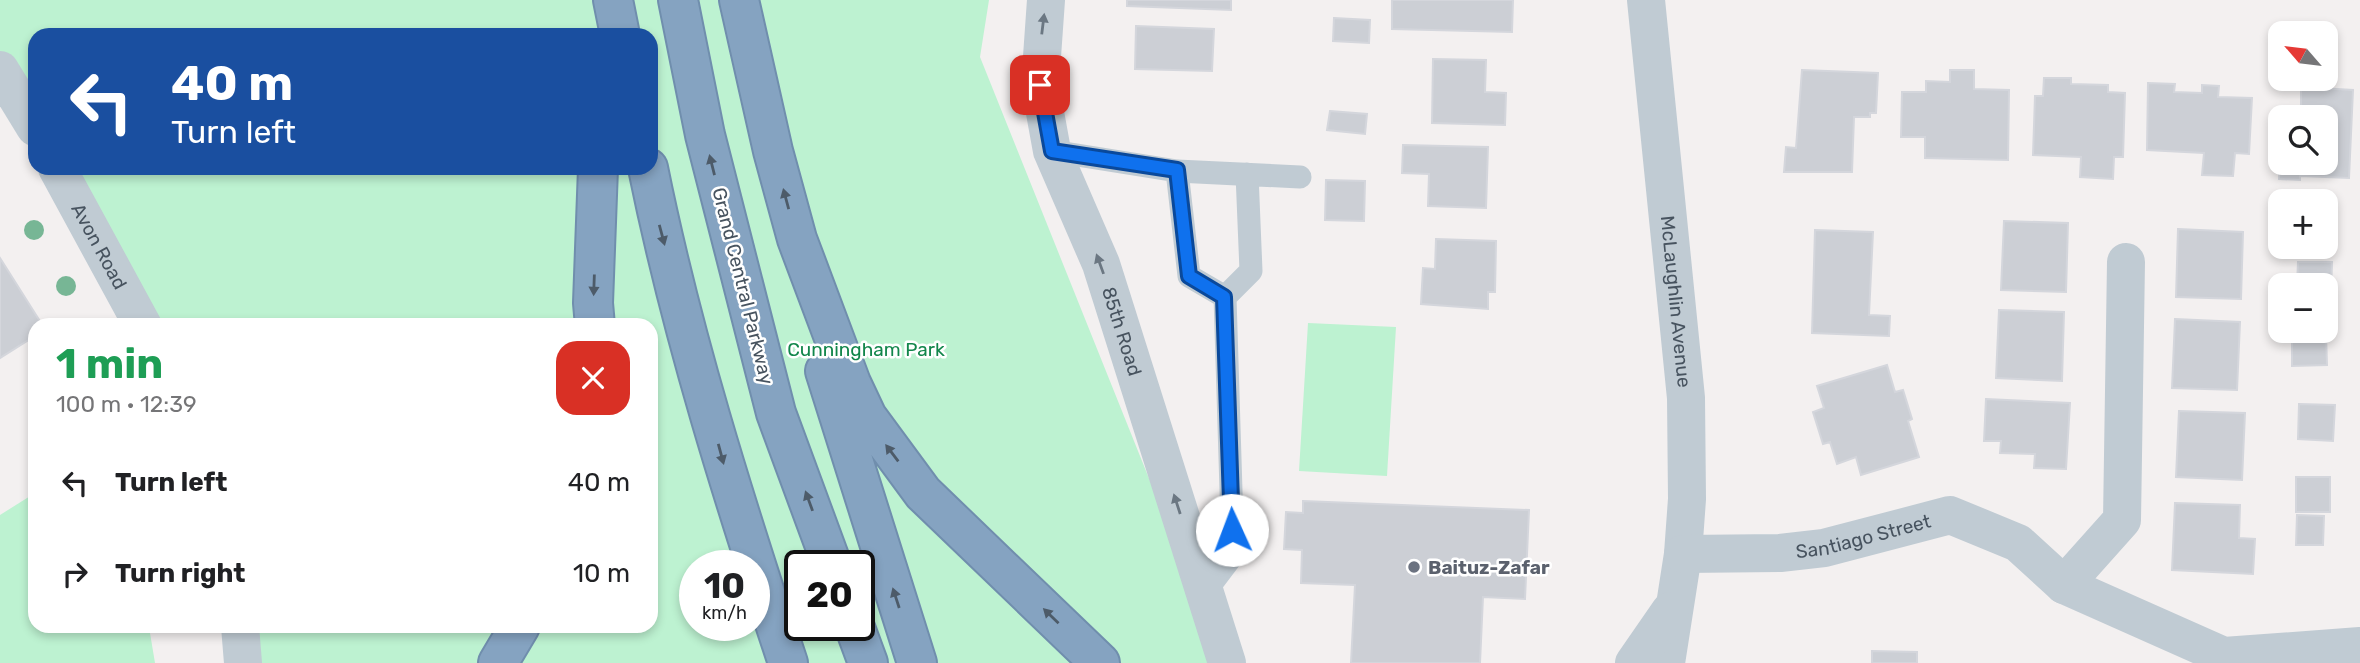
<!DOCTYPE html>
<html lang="en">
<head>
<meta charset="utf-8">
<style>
	:root { --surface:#fff; --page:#f2f2f2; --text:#202124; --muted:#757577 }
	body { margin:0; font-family:Rubik,sans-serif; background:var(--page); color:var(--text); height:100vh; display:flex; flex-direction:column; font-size:26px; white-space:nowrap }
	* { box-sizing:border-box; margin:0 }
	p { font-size:23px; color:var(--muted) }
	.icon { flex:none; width:38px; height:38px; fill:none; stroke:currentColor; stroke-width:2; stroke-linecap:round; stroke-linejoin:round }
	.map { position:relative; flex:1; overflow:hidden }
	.details { position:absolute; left:28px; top:318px; width:630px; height:315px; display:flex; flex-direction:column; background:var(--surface); border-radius:21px; box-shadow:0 4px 10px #0003 }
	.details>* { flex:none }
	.banner { position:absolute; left:28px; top:28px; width:630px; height:147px; border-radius:21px; box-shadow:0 4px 10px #0003; background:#1a4fa0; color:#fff; overflow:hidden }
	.needle { width:46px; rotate:298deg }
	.buttons { position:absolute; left:2268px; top:21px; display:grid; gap:14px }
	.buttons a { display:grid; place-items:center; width:70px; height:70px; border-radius:14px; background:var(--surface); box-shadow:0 4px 10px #0003; font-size:35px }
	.speed { position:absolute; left:679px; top:550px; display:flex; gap:14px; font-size:35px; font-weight:700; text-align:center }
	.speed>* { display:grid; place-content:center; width:91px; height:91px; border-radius:50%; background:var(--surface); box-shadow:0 4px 10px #0003; line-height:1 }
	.speed small { font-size:18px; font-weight:400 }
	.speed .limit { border:4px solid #111; border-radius:10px; background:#fff; color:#111 }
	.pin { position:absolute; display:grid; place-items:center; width:60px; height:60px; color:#fff; margin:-30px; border-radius:14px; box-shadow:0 4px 10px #0006 }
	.me { position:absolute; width:77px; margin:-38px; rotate:358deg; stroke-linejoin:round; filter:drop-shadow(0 0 5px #0008) }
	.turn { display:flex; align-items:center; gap:24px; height:147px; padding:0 28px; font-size:32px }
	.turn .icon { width:91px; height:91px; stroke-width:2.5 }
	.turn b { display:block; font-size:49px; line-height:60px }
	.round { display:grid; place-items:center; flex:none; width:74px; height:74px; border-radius:21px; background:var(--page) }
	.head { display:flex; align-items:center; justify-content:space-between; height:119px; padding:0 28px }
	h1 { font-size:42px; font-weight:700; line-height:52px; color:#1e9e55 }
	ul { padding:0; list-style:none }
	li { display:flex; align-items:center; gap:21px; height:91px; padding:0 28px }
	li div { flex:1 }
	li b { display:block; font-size:26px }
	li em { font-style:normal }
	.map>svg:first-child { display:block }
	.green { fill:#bdf2d1; fill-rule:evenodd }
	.building { fill:#cccfd5; stroke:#d4d6dc; stroke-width:2 }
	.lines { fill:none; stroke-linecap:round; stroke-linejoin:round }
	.motorway-casing { stroke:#708ead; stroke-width:42 }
	.service { stroke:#c0cbd3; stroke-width:23 }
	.minor { stroke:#c0cbd3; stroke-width:38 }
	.motorway { stroke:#85a3c1; stroke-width:38 }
	.tree { fill:#77b695 }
	.oneway { fill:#6b7782 }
	.oneway2 { fill:#4d5b69 }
	.route-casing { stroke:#0a499b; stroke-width:18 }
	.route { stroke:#0f71ee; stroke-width:12 }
	.worship-dot { fill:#6b7280; stroke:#fff; stroke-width:2.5 }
	.labels { text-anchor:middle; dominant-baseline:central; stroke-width:5; stroke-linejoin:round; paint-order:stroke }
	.street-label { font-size:19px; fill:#47535f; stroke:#fff }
	.park-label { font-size:19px; fill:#12864b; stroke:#fff }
	.worship-label { font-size:19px; font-weight:bold; fill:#5b616d; stroke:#fff; text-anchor:start }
</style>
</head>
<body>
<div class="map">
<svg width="2360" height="663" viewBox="0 0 2360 663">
	<rect width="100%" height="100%" fill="#f3f0f0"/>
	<path class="green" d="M0,0H989L980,57L1223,663H226L222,627L651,626V326L134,325L44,168H651V35H35V154L0,97ZM695,565H754V625H695ZM800,565H859V625H800Z
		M1308,323L1396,327L1387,476L1299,471Z
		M35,493V626L149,627L155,663H0V515Z"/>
	<path class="building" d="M1127,0H1231V10L1127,6Z
		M1392,0H1513L1512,32L1392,29Z
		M1334,18L1370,20L1369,43L1333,41Z
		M1136,26L1214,29L1212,71L1135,69Z
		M1433,59L1486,60L1485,92L1506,93L1505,125L1432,123Z
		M1802,70L1878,73L1876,113H1870V117H1854L1852,172H1784L1786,147L1796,148Z
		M1950,70H1974V89L2009,90L2008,160L1925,158V137H1901L1902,92H1926V81L1950,82Z
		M2044,78H2071V84L2108,85V92L2125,93L2123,157H2114L2113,179L2080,177L2081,157L2033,155L2035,96H2043Z
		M2148,83L2175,84L2174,92L2202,93V85L2219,86L2218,97L2252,98L2249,154L2235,153L2233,176L2202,175L2204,153L2147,150Z
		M2301,87L2353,90L2349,178L2300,176V180L2279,179L2280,154V163H2326V117H2301Z
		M1330,111L1367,114L1365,134L1327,130Z
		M1403,145L1488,147L1486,208L1428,206L1429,174L1402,173Z
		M1326,180L1365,181L1364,221L1325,220Z
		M2004,221L2068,223L2066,292L2001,290Z
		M2178,229L2243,232L2241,299L2176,297Z
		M1815,230L1873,232L1869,315L1890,316L1889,336L1812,333Z
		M1436,239L1496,241L1495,292H1488V309L1421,304L1423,268L1435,269Z
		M0,258L43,326H35V336L0,358Z
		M2298,262H2332L2331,297H2326V285H2297Z
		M1999,310L2064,312L2062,381L1996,378Z
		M2175,319L2240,322L2237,390L2172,388Z
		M2326,333L2327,365L2292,366V334Z
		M1887,365L1895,392L1903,390L1912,419L1908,421L1919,457L1861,475L1856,457L1837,464L1830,442L1823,444L1813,412L1824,408L1817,386Z
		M1986,399L2070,403L2066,469L2034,468L2035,454L2000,453L2001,441H1984Z
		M2299,404L2335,405L2333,441L2298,439Z
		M2179,411L2245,413L2242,480L2176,477Z
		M2296,477H2330V512H2296Z
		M1303,501L1529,510L1525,599L1483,597L1480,663H1351L1355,585L1301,583L1302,550L1284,549L1286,512L1303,513Z
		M2175,503L2240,505L2239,538L2255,539L2253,574L2172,570Z
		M2297,515L2324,516L2323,545H2296Z
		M1872,651L1917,652V663H1872Z"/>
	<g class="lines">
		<g class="motorway-casing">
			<path id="motorway" d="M613,0L620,35
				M678,0L705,135L776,413L832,565
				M739,0L773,151L797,239L851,383L867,417L923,493L1100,663
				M648,168C682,336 734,500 788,663
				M595,326L593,303L598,168
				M825,371L917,663
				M854,625L868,663
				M498,663L520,626"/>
		</g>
		<path class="service" d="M1052,151L1177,171L1300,177
			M1177,171L1189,276L1225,297
			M1205,592L1233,555L1225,297L1251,271L1247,174"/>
		<g class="minor">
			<path id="s1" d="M1046,0L1040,85L1052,151L1101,264L1227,663"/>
			<path id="s2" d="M1646,0L1686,398L1687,499L1683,554L1666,663"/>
			<path d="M0,70L35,127"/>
			<path id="s3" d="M57,168L143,326"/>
			<path id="s4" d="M1683,554L1780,553L1824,548L1950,515L2018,543L2064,585L2224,656L2360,646"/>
			<path d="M2064,585L2122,520L2126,262"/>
			<path d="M240,626L243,663"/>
			<path d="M1634,663L1670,611"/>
		</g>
		<use href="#motorway" class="motorway"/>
	</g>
	<g class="tree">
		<circle cx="34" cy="230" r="10"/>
		<circle cx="66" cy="286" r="10"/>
	</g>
	<defs><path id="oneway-solid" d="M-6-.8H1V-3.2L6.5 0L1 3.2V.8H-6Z" transform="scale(1.75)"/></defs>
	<g class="oneway">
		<use href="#oneway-solid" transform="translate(1043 24) rotate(-83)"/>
		<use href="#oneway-solid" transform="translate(1100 264) rotate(-110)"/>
		<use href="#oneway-solid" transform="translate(1177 504) rotate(-108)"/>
	</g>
	<g class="oneway2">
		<use href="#oneway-solid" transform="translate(712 165) rotate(-104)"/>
		<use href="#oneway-solid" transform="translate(786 199) rotate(-105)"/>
		<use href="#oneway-solid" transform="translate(662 235) rotate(75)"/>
		<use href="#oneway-solid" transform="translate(594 285) rotate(92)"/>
		<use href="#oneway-solid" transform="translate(892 453) rotate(-127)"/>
		<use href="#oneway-solid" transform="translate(721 454) rotate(75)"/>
		<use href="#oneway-solid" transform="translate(809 501) rotate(-110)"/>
		<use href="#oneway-solid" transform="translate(896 598) rotate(-108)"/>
		<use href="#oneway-solid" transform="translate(1051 616) rotate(-136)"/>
	</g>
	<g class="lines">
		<g class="route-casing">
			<path id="route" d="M1040,85L1052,151L1177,170L1189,276L1224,297L1232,530"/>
		</g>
		<use href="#route" class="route"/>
	</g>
	<circle class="worship-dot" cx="1414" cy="567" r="7"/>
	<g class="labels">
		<g class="street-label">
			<text stroke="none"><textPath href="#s3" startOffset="89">Avon Road</textPath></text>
			<text transform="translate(743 286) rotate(76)">Grand Central Parkway</text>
			<text stroke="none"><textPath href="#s2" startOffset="303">McLaughlin Avenue</textPath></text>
			<text stroke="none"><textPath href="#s1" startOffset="346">85th Road</textPath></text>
			<text stroke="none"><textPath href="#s4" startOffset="182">Santiago Street</textPath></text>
		</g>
		<g class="park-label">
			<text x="866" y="349">Cunningham Park</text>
		</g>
		<g class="worship-label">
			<text x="1428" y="567">Baituz-Zafar</text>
		</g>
	</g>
</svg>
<div class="buttons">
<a><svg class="needle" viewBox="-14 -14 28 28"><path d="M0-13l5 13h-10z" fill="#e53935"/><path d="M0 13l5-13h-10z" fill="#757577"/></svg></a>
<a><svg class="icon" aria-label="search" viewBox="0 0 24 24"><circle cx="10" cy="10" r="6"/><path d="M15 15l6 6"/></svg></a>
<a>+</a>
<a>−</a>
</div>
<div class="speed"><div>10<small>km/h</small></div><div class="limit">20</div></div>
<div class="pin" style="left:1040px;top:85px;background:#d93025"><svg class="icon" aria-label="arrive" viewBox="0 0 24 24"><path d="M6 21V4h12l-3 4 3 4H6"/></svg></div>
<svg class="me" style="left:1232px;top:530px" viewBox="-20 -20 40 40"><circle r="19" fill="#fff"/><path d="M0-13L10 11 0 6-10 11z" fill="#0f71ee"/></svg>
<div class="banner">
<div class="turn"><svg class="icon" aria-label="left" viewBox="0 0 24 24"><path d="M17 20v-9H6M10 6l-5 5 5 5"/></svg><div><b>40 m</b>Turn left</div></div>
</div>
<section class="details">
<div class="head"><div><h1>1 min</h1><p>100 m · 12:39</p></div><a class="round" style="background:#d93025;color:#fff"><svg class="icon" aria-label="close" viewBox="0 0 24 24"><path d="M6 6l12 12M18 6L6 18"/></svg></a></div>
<ul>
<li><svg class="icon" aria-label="left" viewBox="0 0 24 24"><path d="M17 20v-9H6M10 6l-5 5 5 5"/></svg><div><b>Turn left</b></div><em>40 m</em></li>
<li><svg class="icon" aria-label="right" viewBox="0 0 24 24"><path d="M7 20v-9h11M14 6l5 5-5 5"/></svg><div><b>Turn right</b></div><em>10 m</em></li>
</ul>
</section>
</div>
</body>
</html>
